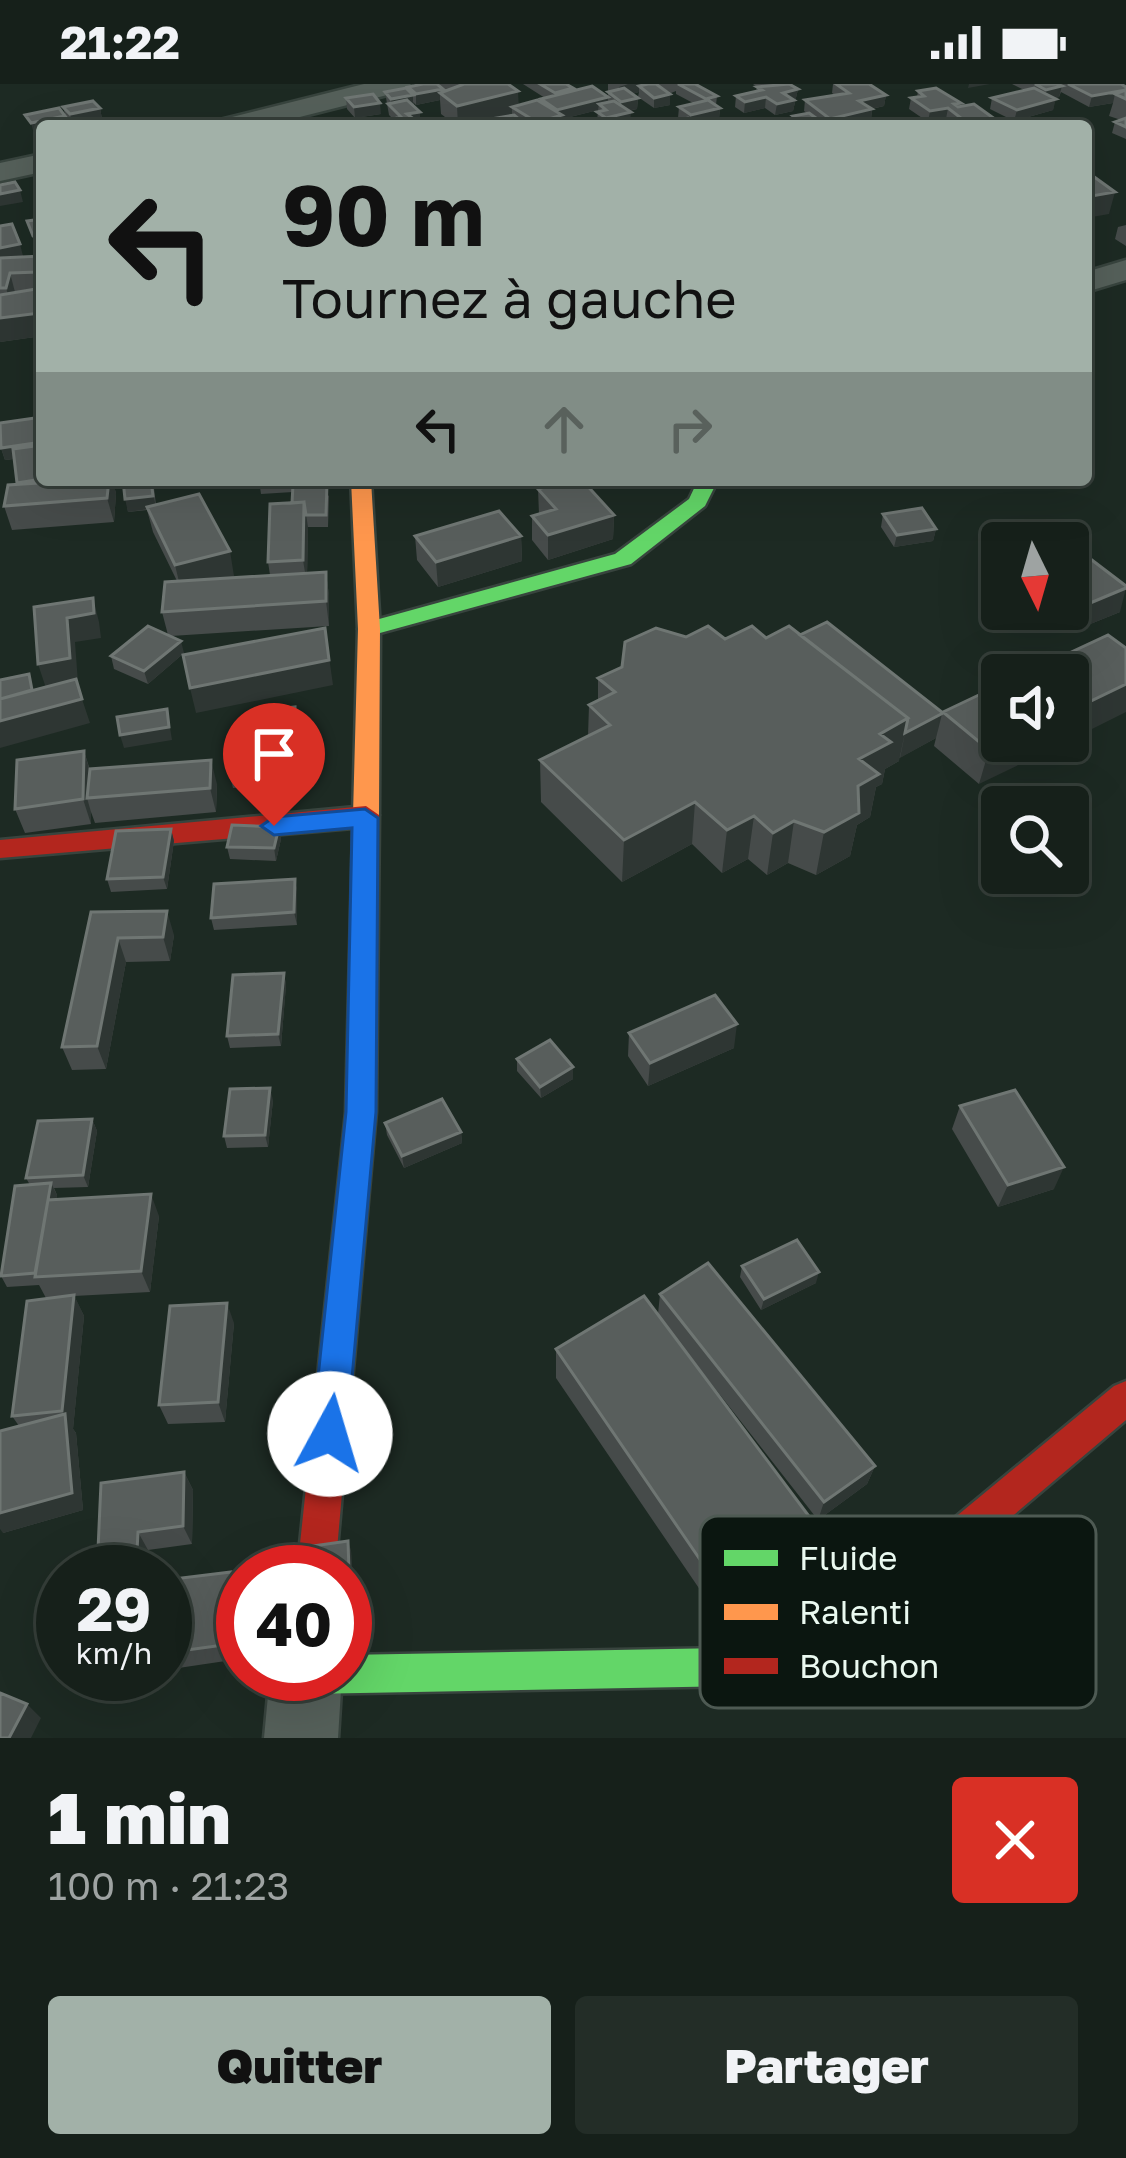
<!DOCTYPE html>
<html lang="fr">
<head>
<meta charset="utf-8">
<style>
	:root { --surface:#16201a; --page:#232d27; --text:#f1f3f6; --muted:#9ea3a2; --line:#353e39; --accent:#a2b1a8 }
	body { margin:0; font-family:"Golos Text",sans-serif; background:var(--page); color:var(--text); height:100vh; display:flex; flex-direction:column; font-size:45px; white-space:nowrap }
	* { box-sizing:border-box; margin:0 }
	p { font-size:39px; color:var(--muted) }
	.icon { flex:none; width:66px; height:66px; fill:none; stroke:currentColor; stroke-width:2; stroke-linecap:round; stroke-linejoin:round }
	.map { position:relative; height:1654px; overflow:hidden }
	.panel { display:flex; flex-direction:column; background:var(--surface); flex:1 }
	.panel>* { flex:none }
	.top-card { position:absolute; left:36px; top:36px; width:1056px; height:366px; border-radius:12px; box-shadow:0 12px 48px #0002,0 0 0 3px var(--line); background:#a2b1a8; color:#111; overflow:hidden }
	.needle { width:78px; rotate:175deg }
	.fabs { position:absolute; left:981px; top:438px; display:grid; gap:24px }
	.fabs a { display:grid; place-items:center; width:108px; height:108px; border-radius:12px; background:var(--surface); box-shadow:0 12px 48px #0002,0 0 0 3px var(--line); font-size:60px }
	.speed { position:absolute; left:36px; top:1461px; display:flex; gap:24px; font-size:60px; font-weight:700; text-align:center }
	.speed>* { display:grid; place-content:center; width:156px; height:156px; border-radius:50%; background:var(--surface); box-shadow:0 12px 48px #0002,0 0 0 3px var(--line); line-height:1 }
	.speed small { font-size:30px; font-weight:400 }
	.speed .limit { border:18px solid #d22; background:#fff; color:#111 }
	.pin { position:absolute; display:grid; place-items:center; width:102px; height:102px; color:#fff; margin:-123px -51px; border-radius:50% 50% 50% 0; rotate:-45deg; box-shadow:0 0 12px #0007 }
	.pin .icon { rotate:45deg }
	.me { position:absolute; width:132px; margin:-66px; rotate:6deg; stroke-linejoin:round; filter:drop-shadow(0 0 9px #0008) }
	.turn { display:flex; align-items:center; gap:42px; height:252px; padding:0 48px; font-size:54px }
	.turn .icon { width:156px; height:156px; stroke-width:2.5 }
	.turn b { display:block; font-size:84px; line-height:102px }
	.lanes { display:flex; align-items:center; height:114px; padding:0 48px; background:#0003; justify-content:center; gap:60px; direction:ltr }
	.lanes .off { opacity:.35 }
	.round { display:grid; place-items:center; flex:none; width:126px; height:126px; border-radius:12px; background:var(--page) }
	.summary { display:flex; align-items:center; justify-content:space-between; height:204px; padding:0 48px }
	h1 { font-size:72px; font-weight:800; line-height:90px }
	.cta { display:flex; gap:24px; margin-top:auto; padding:24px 48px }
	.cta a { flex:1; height:138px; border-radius:12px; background:var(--accent); color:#111; font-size:48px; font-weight:800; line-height:138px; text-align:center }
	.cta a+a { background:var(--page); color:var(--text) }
	.status { display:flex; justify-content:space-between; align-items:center; height:84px; padding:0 60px; background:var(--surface); direction:ltr }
	.status svg { height:33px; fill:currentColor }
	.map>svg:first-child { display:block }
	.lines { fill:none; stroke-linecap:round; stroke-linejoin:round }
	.street-casing { stroke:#38443e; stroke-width:5 }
	.fast-casing { stroke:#38443e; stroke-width:5 }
	.slow-casing { stroke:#38443e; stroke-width:5 }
	.jam-casing { stroke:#38443e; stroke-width:5 }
	.street { fill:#55605a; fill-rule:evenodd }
	.fast { fill:#63d668; fill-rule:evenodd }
	.slow { fill:#ff974d; fill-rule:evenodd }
	.jam { fill:#b3261e; fill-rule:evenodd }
	.wall { fill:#464b4a }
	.shaded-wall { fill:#2e3633 }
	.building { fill:#585e5c; stroke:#6f7673; stroke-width:3 }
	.route { fill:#1a73e8; stroke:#114b97; stroke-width:3 }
	.key { fill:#0b1610; stroke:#4e5a53; stroke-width:3 }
	.key-label { font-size:33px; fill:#eaf9f0 }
</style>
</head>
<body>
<div class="status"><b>21:22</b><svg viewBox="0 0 49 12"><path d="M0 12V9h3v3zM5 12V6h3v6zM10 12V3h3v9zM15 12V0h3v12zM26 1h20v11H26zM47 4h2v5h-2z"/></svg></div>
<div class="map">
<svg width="1126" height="1654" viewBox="0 0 1126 1654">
	<rect width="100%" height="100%" fill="#1d2a23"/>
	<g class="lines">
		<g class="street-casing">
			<path id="street" d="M364,0H411L407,6L264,42H216L220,36Z
				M42,70V88L0,97V79Z
				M1126,176V196L1086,208V188Z
				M270,1590H342L338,1654H264Z"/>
		</g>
		<g class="fast-casing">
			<path id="fast" d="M698,396H718L705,422L631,480L369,552L358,545L361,540L615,470L689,415Z
				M875,1498L888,1504L894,1517L888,1530L786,1601L306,1610L292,1605L287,1591L345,1590V1571L780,1563Z"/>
		</g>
		<g class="slow-casing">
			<path id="slow" d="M351,396H371L380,545L379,731L366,740L353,731L358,545Z"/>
		</g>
		<g class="jam-casing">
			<path id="jam" d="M366,722L379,731L376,1028L335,1488H297L346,1028L353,744L0,774V756Z
				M1126,1297V1336L944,1490L875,1536L862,1530L856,1517L862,1504L918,1464L1114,1302Z"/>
		</g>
		<use href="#street" class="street"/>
		<use href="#fast" class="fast"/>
		<use href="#slow" class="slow"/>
		<use href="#jam" class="jam"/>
	</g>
	<path class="wall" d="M440,0H508L519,21L541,19V15L545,14L523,0H566L573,7L608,12V0H656L670,21L654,24L638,13L639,8L632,10L638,14L637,25L629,27L630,39L619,42H601L597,39L598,26L562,35V42H491V35L512,30L457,42L441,30L440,16L416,21L413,18L420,39V42H385V37L393,35L389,31L385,8L408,7V3L440,2Z
		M657,0H700L696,1L717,12L716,21L720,24L719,35L696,41L697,42H668V38L681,36L678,34L679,23L693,19L676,10V7L671,9Z
		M753,0H789L798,5L793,27L775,31L765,24L744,29L735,23L736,12L756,7L757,3Z
		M833,0H869L886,11L884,22L872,25L871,36L847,42H792L793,32L807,29L804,27L805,16L835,11L832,9Z
		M1012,0H1121L1126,3V55L1112,49L1115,38L1121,36L1109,32L1113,19L1089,23L1061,8L1059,13L1055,14L1053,26L1014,37L990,25L992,14L1024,6Z
		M918,7L961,19L960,23L992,33L990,42H955L946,35L928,38L909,25L911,14L917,13Z
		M346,14L381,30L355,34L347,25Z
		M63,23L100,24L102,35L73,41L66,34Z
		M1126,141V162L1115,155L1118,143Z
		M0,142L23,172L14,174L42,175V211H37L42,252L0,258Z
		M1,364L42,396L52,398L55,396H113L116,410L114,438L12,446L4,422L17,401L14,375L5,376Z
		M123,396H153L156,421L234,492L225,494L270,491L268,478L292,419L293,408L261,410L259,396H315V400L329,412L328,443H308L307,489L326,488L329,512V542L171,552L184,569L148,600L114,585L111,572L168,551L162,528L177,497L153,448L147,426L128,428Z
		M538,405L614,431L613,455L548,476L532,456V432L539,430Z
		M883,430L936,445L933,457L894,463L881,443Z
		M415,452H521L522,477L438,503L417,476Z
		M1068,459L1120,528L1068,549L1039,525H1068Z
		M800,551L943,629L1002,657L979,700L934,662L936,654L899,674V677L885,685L882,700L876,703L870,733L857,741L850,772L816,791L788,779L767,791L748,775L722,789L692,760L622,798L541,718L540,676L588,652L589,621L598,616V594L686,553L725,555Z
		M299,648V699L233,704L227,680Z
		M84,667L90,686L217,700L216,728L95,739L91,728V740L25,749L15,725Z
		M279,743L281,755L276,777L230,775L227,763Z
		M171,745L174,757L167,805L111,808L107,795Z
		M295,795L297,807V841L214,846L211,834Z
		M91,828L174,851L170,877L126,878L106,985L72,986L62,963Z
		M284,889L286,901L281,962L230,964L227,952Z
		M629,949L734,964L648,1002L628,972Z
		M517,975L573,995L541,1014L517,987Z
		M273,1016L268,1063L227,1064L224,1052Z
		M960,1022L1054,1105L998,1123L952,1045Z
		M92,1035L97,1047L88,1103L54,1104L57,1111L56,1115L159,1132L150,1208L74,1212L84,1232L73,1345L76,1349L83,1426L3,1449L19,1342L12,1332L46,1214L39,1201L7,1203L1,1192L30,1101L26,1094Z
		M385,1039L461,1048L462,1059L404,1084L387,1051Z
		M742,1182L816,1199L761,1226L740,1193Z
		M660,1210L875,1382L867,1400L818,1436L663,1238L799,1456L709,1519L556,1294V1265L658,1230Z
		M234,1239L225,1338L168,1340L159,1321Z
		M184,1388L193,1406L192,1460L148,1466L147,1488H97Z
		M351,1466L354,1554L345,1555V1488Z
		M231,1488L239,1504V1575L165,1586V1496Z
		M92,1590H136L97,1596Z"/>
	<path class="shaded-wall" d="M628,0H654L639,2V8L618,14L619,3Z
		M969,0H990L968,4Z
		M1062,2L1059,13L1044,17L1046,6Z
		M443,5V11L440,9V16L416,21V10Z
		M798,5L793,27L775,31L777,20L783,9Z
		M1126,6L1115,10L1113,19L1089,23L1092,12Z
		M518,7L519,27L512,23V30L458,42L457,22Z
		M670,10V21L654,24V14Z
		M413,11V22L392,25L391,15Z
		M886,11L884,22L857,28L859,17Z
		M608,13V23L599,20L598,26L562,35V42H552V34L557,33V26Z
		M766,13L765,24L744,29L745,18Z
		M638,14L637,25L621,28V18Z
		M1056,15L1053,26L1014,37L1017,26Z
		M380,19L381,30L355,34L354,23Z
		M100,24L102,35L73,41L70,30Z
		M720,24L719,35L691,42V31Z
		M948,24L946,35L928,38L930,27Z
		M872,25L871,36L847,42H829L830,35Z
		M420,28V39L408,41L407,30Z
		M631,28L630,39L606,42V34Z
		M65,32L67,42H42V48L34,50L31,39Z
		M992,33L990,42H966V38Z
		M20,106L23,118L0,122V110Z
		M1115,108L1109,130L1086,134V113Z
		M42,151V163L36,164L33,152Z
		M20,160L23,172L0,176V164Z
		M41,172L42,175V203L38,188Z
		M10,189L16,212L13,227L6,204Z
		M36,205L42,229V252L0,258V234Z
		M42,358V371L5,376L1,364Z
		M109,396H113L116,410L114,438L107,414Z
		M151,396L156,424L128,428L125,415Z
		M304,418L308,443L307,501L303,476Z
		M614,431L613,455L548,476V451Z
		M936,445L933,457L894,463L897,451Z
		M521,452L522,477L438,503L436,478Z
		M230,467L234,492L181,506L175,481Z
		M326,488L329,512V542L326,517Z
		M1126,504L1120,528L1068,549L1076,525Z
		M93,514L99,538L101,554L75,558L78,599L46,604L38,580L67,534Z
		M325,544L333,601L196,629L190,604Z
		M181,557L184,569L148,600L144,587Z
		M1126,600V628L1068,657V628Z
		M82,615L90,639L0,664V637Z
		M295,623L299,648V699L295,674Z
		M167,625L172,656L124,664L120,651Z
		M942,630L936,654L900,674L905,649Z
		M908,634L899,677L885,685L882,700L876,703L870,733L857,741L850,772L816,791L824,748L859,675L880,650Z
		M1007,657H1068L979,700L989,666Z
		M84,667L91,691L87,714L91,728V740L83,715Z
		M211,676L217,700L216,728L210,704Z
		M695,718L692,760L622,798L624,756Z
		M754,732L748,775L722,789L727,746Z
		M794,737L788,779L767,791L773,749Z
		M279,743L281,755L276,777L274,764Z
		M171,745L174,757L167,805L163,793Z
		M295,795L297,807V841L294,828Z
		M167,827L174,851L170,877L163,853Z
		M118,854L126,878L106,985L97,962Z
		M284,889L286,901L281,962L278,950Z
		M737,940L734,964L648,1002L650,979Z
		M573,983V995L541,1014L540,1003Z
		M270,1004L273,1016L268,1063L265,1051Z
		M92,1035L97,1047L88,1103L83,1091Z
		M461,1048L462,1059L404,1084L402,1072Z
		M1064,1083L1054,1105L998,1123L1008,1101Z
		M51,1099L57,1111L46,1192H41Z
		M151,1110L159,1132L150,1208L141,1187Z
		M819,1188L816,1199L761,1226L764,1215Z
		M74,1211L84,1232L73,1345L76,1349L83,1426L3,1449L0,1445V1429L65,1332L62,1327Z
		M227,1219L234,1239L225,1338L218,1318Z
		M875,1382L867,1400L818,1436L824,1418Z
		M184,1388L193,1406L192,1460L183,1442Z
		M808,1431L799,1456L709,1519L714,1496Z
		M138,1448L148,1466L147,1488L136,1486Z
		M348,1457L351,1466L354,1554L351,1546Z
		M231,1488L239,1504V1575L231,1560Z
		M27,1620L41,1634L31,1654H9Z"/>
	<path class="building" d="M423,0H437L443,5L416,10L408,3Z
		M464,0H508L518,7L457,22L440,9Z
		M540,0H566L573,4L555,9Z
		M648,0H656L670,10L654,14L639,2Z
		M678,0H695L717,12L706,15Z
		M789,0L798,5L783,9L794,16L777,20L766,13L745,18L736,12L762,6L757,3Z
		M836,0H869L886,11L859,17L872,25L830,35L805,16L849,9Z
		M1035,0H1057L1062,2L1046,6Z
		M1068,0H1121L1126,3V6L1092,12Z
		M592,2L608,13L557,26L541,15Z
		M406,4L413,11L391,15L385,8Z
		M624,4L638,14L621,18L608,8Z
		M936,4L961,19L954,20L958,23L974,20L992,33L966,38L948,24L930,27L911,14L924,12L918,7Z
		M1034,4L1056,15L1017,26L992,14Z
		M1126,6V15L1115,10Z
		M373,10L380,19L354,23L346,14Z
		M407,16L420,28L407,30L419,39L407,42H392L385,37L401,33L388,20Z
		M537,16L562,31L552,34L561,40L543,42L512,23Z
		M708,16L720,24L691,31L679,23Z
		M93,17L100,24L70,30L63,23Z
		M614,17L631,28L606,34L597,28L606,26L599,20Z
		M59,24L65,32L31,39L25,31Z
		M809,29L827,42H807L793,32Z
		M514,31L527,42H499L491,35Z
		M688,34L697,42H673L668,38Z
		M1126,34V43L1115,38Z
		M1086,87L1115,108L1086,113Z
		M15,98L20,106L0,110V101Z
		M42,135V151L33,152L27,137Z
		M12,140L20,160L0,164V142Z
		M41,172L38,188L10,189L6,204H0V174Z
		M36,205L40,229L0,234V211Z
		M42,333V358L1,364L0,339Z
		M42,361V395L17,399L13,365Z
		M55,396H109L107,414L4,422L8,401L54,398Z
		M123,396H151L153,412L125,415Z
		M568,396H582L614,431L548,451L532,432L556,425L538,405Z
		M327,399L326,431H306L304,418L292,419L293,401Z
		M199,410L230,467L175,481L147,423Z
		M304,418L303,476L268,478L270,420Z
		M922,424L936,445L897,451L883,430Z
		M499,427L521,452L436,478L415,452Z
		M1059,451L1126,502V504L1076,525L1068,518V459H1037Z
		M326,488V517L162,528L165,498Z
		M93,514L94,529L67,534L70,574L38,580L34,523Z
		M827,538L943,629L905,649L908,634L800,551Z
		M148,542L181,557L144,587L111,572Z
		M708,542L725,555L752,542L766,554L789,542L908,634L880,650L891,658L859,675L879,690L858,702L859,729L824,748L794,737L773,749L754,732L727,746L695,718L624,756L540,676L610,641L589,621L615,608L598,594L622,583L625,558L656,544L686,553Z
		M325,544L329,576L190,604L183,571Z
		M1108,551L1126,564V600L1068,628V591H1022Z
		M29,590L32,606L0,615V596Z
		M76,595L82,615L0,637V615Z
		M1002,600V657H1007L989,666L943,628Z
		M295,623V674L227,680L228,653L266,650V626Z
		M167,625L169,643L120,651L117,633Z
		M84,667L83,715L15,725L17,676Z
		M211,676L210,704L87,714L90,685Z
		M232,741L279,743L274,764L227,763Z
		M171,745L163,793L107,795L116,747Z
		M295,795L294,828L211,834L214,800Z
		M167,827L163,853L118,854L97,962L62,963L91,828Z
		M284,889L278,950L227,952L233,891Z
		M715,911L737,940L650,979L629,949Z
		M550,956L573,983L540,1003L517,975Z
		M270,1004L265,1051L224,1052L230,1005Z
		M1015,1006L1064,1083L1008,1101L960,1022Z
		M442,1015L461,1048L402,1072L385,1039Z
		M92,1035L83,1091L26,1094L38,1037Z
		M51,1099L35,1189L1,1192L15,1102Z
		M151,1110L141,1187L35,1193L48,1116Z
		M797,1156L819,1188L764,1215L742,1182Z
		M708,1179L875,1382L824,1418L660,1210Z
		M74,1211L62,1327L12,1332L27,1217Z
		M644,1212L808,1431L714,1496L556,1265Z
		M227,1219L218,1318L159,1321L170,1222Z
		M65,1330L72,1409L0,1429V1347Z
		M184,1388L183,1442L138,1448L136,1486L97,1488L101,1399Z
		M348,1457L351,1546L345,1547V1488H300L299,1464Z
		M231,1488V1560L165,1569V1496Z
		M0,1609L27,1620L9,1654H0Z"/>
	<path class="route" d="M365,725L378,734L376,1028L347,1350L342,1362L330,1367L317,1362L312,1350L346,1028L352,744L274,751L261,742L274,733Z"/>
	<rect x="700" y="1432" width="396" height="192" rx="18" class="key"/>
	<rect x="724" y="1466" width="54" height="16" fill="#63d668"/>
	<rect x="724" y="1520" width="54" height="16" fill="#ff974d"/>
	<rect x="724" y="1574" width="54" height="16" fill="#b3261e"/>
	<g class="key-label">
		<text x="799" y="1486">Fluide</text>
		<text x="799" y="1540">Ralenti</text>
		<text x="799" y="1594">Bouchon</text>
	</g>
</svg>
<div class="fabs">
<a><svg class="needle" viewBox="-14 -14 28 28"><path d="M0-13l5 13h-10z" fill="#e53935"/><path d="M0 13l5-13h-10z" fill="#9ea3a2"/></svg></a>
<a><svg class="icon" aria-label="sound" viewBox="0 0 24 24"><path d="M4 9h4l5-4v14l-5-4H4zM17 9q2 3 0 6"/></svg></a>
<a><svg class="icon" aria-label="search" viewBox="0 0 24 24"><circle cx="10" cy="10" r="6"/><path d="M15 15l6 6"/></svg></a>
</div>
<div class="speed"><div>29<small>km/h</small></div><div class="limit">40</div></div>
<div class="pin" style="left:274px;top:742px;background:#d93025"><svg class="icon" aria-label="arrive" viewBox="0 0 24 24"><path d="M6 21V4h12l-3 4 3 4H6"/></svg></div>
<svg class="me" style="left:330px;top:1350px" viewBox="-20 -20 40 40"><circle r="19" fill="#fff"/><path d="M0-13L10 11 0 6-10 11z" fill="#1a73e8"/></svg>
<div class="top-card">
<div class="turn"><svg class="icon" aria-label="left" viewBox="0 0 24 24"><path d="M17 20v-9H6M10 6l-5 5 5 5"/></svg><div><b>90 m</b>Tournez à gauche</div></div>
<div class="lanes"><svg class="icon" aria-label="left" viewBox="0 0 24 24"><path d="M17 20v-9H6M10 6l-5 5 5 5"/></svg><svg class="icon off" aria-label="ahead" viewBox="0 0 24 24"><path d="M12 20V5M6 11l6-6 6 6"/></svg><svg class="icon off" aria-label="right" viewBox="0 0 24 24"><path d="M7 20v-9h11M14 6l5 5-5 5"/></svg></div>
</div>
</div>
<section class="panel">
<div class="summary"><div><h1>1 min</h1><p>100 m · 21:23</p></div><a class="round" style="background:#d93025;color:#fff"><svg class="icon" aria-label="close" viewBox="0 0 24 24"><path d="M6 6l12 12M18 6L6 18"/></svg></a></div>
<div class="cta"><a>Quitter</a><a>Partager</a></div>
</section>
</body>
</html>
